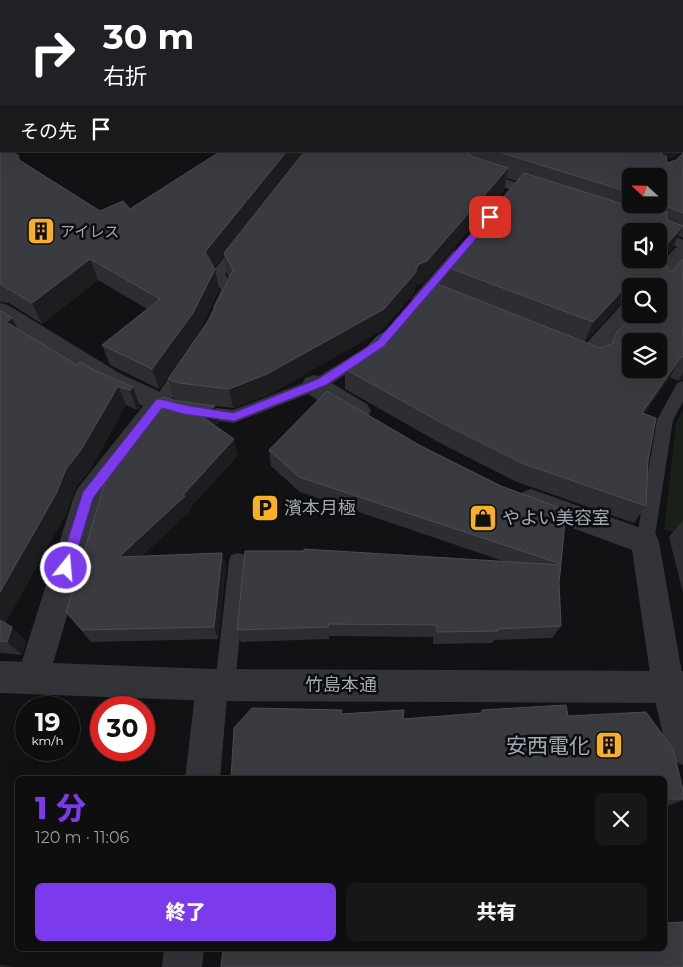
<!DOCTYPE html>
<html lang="ja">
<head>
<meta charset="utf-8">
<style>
	:root { --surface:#0e0e0f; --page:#171718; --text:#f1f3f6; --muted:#9b9c9e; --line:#2e2e2f; --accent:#7c3aed }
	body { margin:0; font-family:Montserrat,"Noto Sans JP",sans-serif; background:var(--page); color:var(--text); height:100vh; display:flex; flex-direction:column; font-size:19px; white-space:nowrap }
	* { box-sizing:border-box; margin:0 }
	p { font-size:16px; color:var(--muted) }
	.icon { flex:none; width:28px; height:28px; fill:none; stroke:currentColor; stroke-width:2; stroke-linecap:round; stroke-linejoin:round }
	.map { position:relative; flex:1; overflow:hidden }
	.side { position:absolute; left:15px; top:776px; width:652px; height:175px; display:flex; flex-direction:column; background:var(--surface); border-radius:8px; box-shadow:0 5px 20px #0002,0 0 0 1px var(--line) }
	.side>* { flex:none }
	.banner { position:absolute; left:0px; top:0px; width:684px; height:152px; box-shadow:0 5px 20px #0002,0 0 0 1px var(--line); background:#202124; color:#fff; overflow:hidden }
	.needle { width:32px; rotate:292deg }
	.buttons { position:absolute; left:622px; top:168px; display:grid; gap:10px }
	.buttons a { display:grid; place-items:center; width:45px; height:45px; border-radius:8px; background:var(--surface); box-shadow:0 5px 20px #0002,0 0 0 1px var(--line); font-size:25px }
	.speed { position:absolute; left:15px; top:696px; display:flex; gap:10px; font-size:25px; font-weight:700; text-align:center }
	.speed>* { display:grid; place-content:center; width:65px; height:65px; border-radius:50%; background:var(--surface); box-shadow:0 5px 20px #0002,0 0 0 1px var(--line); line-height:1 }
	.speed small { font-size:12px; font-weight:400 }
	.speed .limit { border:8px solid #d22; background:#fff; color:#111 }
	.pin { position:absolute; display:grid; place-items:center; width:42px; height:42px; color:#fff; margin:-21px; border-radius:10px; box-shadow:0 2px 8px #0006 }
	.me { position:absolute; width:55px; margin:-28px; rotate:17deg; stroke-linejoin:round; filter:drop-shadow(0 0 4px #0008) }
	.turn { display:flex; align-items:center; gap:18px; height:105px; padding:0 20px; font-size:22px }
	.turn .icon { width:65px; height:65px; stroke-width:2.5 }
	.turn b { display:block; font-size:35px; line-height:42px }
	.then { display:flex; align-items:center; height:48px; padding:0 20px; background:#0003; gap:10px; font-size:19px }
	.round { display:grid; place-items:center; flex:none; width:52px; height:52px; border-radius:8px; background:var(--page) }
	.headline { display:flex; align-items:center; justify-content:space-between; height:85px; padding:0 20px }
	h1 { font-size:30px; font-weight:800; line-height:38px; color:var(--accent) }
	.primary-button { display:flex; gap:10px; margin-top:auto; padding:10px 20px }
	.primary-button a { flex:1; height:58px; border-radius:8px; background:var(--accent); color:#fff; font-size:20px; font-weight:800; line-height:58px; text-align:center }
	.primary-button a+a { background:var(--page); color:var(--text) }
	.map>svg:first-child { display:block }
	.green { fill:#191f19 }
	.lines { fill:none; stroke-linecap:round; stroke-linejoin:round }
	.pedestrian-tunnel { stroke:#2f3034; stroke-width:16; stroke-dasharray:16 8; stroke-linecap:butt }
	.service { fill:#333439; fill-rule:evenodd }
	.minor { fill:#333439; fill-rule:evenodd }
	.tertiary { fill:#333439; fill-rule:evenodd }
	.rail { stroke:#46484e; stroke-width:2.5; stroke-dasharray:4 3; stroke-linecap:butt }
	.wall { fill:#2e2e32; fill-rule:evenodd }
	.shaded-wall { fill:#1d1d20 }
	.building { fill:#3a3b40; stroke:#4b4d52; fill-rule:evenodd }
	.route { fill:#7c3aed; stroke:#51269a }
	.labels { text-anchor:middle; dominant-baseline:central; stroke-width:5; stroke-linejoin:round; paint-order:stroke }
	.far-poi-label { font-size:15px; fill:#a3a9b5; stroke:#0d0d0f; text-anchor:start }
	.poi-label { font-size:18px; fill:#a3a9b5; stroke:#0d0d0f; text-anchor:start }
	.street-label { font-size:18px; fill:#a3a9b5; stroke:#0d0d0f }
	.near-poi-label { font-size:21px; fill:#a3a9b5; stroke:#0d0d0f; text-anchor:end }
</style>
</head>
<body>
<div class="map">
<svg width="683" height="967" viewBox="0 0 683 967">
	<rect width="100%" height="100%" fill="#121214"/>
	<path class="green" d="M683,410V534L664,530L676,423Z"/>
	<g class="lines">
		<path class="pedestrian-tunnel" d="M242,0L245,1"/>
		<path class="service" d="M483,172L539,190L540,193L534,197L479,179L477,176L479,173Z
			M631,204H644L629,224H619L617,221Z
			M657,231C666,231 675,236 683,240V249L659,240V231Z
			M241,241L246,242L248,245L225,274L235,290L225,311L220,312L215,311L213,307L221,290L211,274L236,242Z
			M458,249L463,251L465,254L463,257L423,305H413L411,301L413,297L453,251Z
			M371,344L376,346L379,350L376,354L328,386L234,423L184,416L154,407L152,403L178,364L184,362L190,364L192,368L171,400L184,404L233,410L316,378Z
			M683,381V402L673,420L654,542L652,548L645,550L638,548L636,542L657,420L677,383Z
			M238,553L245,555L247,561L235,685L232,692L225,695L218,692L215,685L229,561L231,555Z"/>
		<path class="minor" d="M514,0H533L534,1H515Z
			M0,130H1V142H0Z
			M683,246V266L660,291L659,286H641L675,248Z
			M631,301V314H640L606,351L601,363L592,366L560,354L556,348L560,342L568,339L585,345L623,303Z
			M0,303L8,305L121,374L169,396L173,403L101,501L49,677L44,688L33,693L22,688L17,677L74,496L78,488L143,406L103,388L0,322Z
			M314,375L323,378L367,404L371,411L367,418C347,425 322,402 305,392L302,385L305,378Z
			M531,489L655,533L659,542L683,679V765L671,760L666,748L652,687L632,550L521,509L517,501L521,493Z
			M212,669L224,674L228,685L220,779H185L196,685L200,674Z
			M164,949H204L202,967H162Z"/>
		<path class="tertiary" d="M0,661L212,669L683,671V703L212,701L0,693Z"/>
		<path class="rail" d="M140,1L144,0
			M176,1L178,0
			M191,1L194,0
			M227,1L229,0
			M240,1L243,0"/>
	</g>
	<path class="wall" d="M546,0H683V151L666,160L667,163L676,160L683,153V238L678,236L673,247L656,267H668L671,272L683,259V380L678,381L670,377L644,414L656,418L648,461L646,506L634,523L517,482L438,442L345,389V369L377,337L389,329L430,281L441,285L444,266L517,181L506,178L504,190L424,282L416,285L415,288L414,293L382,330L270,394L233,408L184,402L174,399L168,379L208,321L229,278L227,274L224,255L214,267L219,290L198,334L159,389L110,365L102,345L147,309L98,280L42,324L9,303L0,302V144L1,145V151H11L19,156L21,161L100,211L123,201L130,209L221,151H303L298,161L305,151H682V1H550ZM631,176H659V204H641L639,209L628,206L631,202ZM631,231H659V259H631ZM631,286H659V314H634L617,332L611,344L600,348L585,342L622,302L631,300ZM631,341H659V369H631Z
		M0,310L18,329L77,365L94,370L133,387L140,407L137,410L126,405L91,468L76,487L67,512L5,623L26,641L22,655L0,653Z
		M179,401L215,406L219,423L214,425L238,455L190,508V511L142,556L222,553L226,567L218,639L91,642L66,612Z
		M421,446L501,486L566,510L559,582L561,626L552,638L494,640L492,643L433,644V637L329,636V639L241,642L237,630L503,561L300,492L271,466L269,450Z
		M683,520V593L669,537Z
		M482,710L568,716L683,790V800L667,806H665V779H231L342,714L403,719L480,713Z
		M0,965H12L0,967Z"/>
	<path class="shaded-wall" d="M682,135L683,151L665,160L654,175L662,153L664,151H682Z
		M287,151H303L297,161L210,273L205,252Z
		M508,168L504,190L424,282L416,285L415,288L414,293L382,330L270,394L233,408L229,389L416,269L419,264Z
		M631,190V202L620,214L629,192Z
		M683,226L673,247L642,282L649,264L654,259H659V253Z
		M90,259L98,280L42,324L32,303Z
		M215,269L219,290L198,334L159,389L152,369Z
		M642,279L638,286H631V300L622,302L584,343L593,322L631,281Z
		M12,318L23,339L6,322Z
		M681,357L670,377L631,433L642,413Z
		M683,373V380L678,381Z
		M118,386L126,405L91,468L76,487L67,512L4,626L0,623V592L66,469Z
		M133,387L140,407L137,410L130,390Z
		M215,406L219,423L204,431L200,415Z
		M234,439L238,455L190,508V511L127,570L119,557L183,495Z
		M222,553L226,567L218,639L214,627Z
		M12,627L26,641L22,655L7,642Z
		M12,965V967H0V966Z"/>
	<path class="building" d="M279,0H380L383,1H276Z
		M617,0H683L682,135V1H620Z
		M0,144L1,145V151H11L19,156L16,158L100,211L123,201L130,209L221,151H287L205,252L215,269L193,313L152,369L102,345L160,299L90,259L32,303L0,284Z
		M305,151H464L474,157L508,168L427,261L419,264L416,269V272L384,309L267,374L229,389L179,383L168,379L208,321L233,270L224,253Z
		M495,151H664L662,153L663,156H666L667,163L676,160L683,153V213L659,203V176H631V190L629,192Z
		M524,173L645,211L667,212V220L683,226L659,253V231H631V259H654L649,264V266L668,267L671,272L683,259V357H681L642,413L656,418L648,461L646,506L524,464L442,423L345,369L377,337L389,329L430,281L600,348L612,344L617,332L634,314H659V286H642V279L631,281L593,322L444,266ZM631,341H659V369H631Z
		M0,310L12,318L6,322L77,365L80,362L94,370L133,387L130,390L118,386L81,450L66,469L56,494L0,592Z
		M327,391L421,446L501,486L566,510L561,564L299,477L269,450Z
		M162,397L179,401L215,406L200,415L234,439L183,495L185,496L119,557L222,553L214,627L82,630L66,612L110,466Z
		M304,549L561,565L559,582L561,626L498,629V631L437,632V625L329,624L328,627L237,630L245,551H304Z
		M0,620L12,627L7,642L0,641Z
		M566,705L568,716L646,712L673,749L683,790V799H665V779H231L234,728L252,708L342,710L341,714L404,710L403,719L482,713V710Z
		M683,922V967H221L223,949H665V923Z"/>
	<path class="route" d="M490,214L494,217L493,219L384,346L326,385L234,421L184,414L162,408L93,498L72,568L70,572L66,574L61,572L59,568L83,492L156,400L160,399L184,405L233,413L318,379L377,341L487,215Z"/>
	<defs>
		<g id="building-square" transform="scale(1.4375)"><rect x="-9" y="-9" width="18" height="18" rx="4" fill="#f8af26" stroke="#0d0d0f"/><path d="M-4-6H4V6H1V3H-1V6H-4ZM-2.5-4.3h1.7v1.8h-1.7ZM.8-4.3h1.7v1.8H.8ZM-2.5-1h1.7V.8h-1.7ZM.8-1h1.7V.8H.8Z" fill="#111"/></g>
		<g id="parking-square" transform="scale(1.4375)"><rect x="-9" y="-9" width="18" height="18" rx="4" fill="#f8af26" stroke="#0d0d0f"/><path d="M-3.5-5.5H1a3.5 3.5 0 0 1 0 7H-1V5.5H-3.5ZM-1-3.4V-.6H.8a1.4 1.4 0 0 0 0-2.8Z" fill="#111"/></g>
		<g id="shop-square" transform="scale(1.4375)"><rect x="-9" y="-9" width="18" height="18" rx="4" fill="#f8af26" stroke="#0d0d0f"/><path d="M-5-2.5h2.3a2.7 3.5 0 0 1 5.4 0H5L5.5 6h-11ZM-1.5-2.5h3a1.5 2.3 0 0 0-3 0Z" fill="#111"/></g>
	</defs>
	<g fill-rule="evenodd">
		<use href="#building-square" x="41" y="231"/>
		<use href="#parking-square" x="265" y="508"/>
		<use href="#shop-square" x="483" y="518"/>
		<use href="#building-square" x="609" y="745"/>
	</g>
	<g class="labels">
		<g class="far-poi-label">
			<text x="60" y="231">アイレス</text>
		</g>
		<g class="poi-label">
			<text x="284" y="508">濱本月極</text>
			<text x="502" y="518">やよい美容室</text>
		</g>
		<g class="street-label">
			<text x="341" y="685">竹島本通</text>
		</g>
		<g class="near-poi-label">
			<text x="590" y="745">安西電化</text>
		</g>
	</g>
</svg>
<div class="buttons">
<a><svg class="needle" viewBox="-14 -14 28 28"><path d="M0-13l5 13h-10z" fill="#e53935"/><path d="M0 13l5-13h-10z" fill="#9b9c9e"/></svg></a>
<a><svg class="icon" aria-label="sound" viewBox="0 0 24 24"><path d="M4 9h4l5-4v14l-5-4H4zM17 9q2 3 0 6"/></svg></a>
<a><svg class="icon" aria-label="search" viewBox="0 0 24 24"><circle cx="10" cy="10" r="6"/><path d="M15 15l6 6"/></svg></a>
<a><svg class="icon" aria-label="layers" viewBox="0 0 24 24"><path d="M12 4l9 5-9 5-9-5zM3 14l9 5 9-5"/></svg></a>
</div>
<div class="speed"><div>19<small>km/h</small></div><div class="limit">30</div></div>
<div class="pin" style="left:490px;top:217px;background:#d93025"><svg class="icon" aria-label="arrive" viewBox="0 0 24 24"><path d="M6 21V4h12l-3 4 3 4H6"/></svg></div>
<svg class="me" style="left:66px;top:568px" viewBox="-20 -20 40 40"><circle r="17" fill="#7c3aed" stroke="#fff" stroke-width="3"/><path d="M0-11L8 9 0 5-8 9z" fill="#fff"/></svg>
<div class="banner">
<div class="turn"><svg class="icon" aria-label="right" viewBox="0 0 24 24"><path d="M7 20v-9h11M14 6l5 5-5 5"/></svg><div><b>30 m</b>右折</div></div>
<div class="then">その先<svg class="icon" aria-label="arrive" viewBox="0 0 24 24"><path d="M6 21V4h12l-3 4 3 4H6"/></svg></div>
</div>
<section class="side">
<div class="headline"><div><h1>1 分</h1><p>120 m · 11:06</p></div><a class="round"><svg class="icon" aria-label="close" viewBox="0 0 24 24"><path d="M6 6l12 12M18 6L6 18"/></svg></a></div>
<div class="primary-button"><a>終了</a><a>共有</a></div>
</section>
</div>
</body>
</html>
